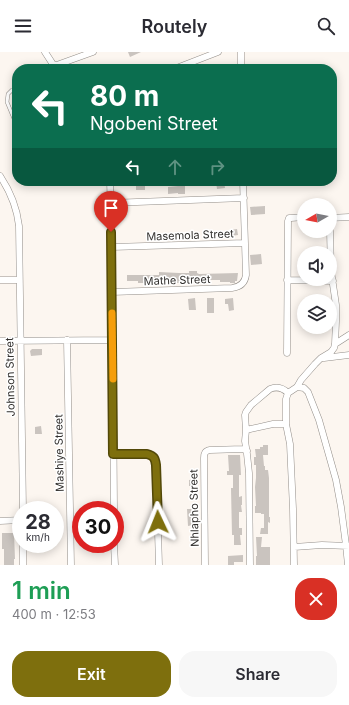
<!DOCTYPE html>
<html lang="en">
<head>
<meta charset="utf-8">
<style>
	:root { --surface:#fff; --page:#f7f7f7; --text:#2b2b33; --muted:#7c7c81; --accent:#7e6f0d }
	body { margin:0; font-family:Inter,sans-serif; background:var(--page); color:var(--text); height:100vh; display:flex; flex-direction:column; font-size:15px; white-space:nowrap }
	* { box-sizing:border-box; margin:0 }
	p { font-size:13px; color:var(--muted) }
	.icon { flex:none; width:22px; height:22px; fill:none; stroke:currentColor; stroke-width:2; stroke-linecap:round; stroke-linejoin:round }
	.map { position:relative; height:513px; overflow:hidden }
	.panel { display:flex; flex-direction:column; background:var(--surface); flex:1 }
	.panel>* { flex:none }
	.banner { position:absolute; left:12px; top:12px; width:325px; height:122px; border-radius:16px; box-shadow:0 2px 10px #0003; background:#0b6e4f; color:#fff; overflow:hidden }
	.needle { width:26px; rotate:261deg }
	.controls { position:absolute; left:297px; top:146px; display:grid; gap:8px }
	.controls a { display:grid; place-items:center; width:40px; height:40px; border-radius:50%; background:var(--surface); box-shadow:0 2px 10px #0003; font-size:20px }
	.speed { position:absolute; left:12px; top:449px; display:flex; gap:8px; font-size:20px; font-weight:700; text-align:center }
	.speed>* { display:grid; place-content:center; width:52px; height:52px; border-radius:50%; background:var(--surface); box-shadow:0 2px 10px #0003; line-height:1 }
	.speed small { font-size:10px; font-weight:400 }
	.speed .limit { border:6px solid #d22; background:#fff; color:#111 }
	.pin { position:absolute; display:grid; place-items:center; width:34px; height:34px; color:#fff; margin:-41px -17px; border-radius:50% 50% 50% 0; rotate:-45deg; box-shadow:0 0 4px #0007 }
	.pin .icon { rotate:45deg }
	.me { position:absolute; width:44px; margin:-22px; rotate:358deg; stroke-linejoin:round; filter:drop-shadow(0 0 3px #0008) }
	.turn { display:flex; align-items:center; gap:14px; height:84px; padding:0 12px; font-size:18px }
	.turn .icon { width:52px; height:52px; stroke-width:2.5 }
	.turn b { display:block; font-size:28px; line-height:34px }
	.lanes { display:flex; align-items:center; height:38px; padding:0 12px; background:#0003; justify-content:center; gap:20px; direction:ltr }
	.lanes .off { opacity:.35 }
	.round { display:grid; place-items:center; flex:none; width:42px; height:42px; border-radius:16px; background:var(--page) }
	.summary { display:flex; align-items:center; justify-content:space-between; height:68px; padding:0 12px }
	h1 { font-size:24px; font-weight:600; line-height:30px; color:#1e9e55 }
	.action { display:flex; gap:8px; margin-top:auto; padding:8px 12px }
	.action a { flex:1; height:46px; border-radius:16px; background:var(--accent); color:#fff; font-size:16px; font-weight:600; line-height:46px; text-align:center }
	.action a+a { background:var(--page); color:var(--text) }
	header { display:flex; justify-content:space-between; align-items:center; height:52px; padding:0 12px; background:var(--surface); font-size:18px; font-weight:600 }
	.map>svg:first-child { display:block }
	.building { fill:#cac4bf }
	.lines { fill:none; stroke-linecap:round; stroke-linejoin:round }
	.service-casing { stroke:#938e89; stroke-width:4 }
	.minor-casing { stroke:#938e89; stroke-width:7 }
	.service { stroke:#fff; stroke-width:3 }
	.minor { stroke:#fff; stroke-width:6 }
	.route-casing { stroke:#524808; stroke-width:10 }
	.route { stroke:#7e6f0d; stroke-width:7 }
	.slow { stroke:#f59e0b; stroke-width:7 }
	.labels { text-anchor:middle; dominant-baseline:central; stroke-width:3; stroke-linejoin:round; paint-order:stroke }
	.street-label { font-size:11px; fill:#32302e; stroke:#fff }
</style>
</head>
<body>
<header><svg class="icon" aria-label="menu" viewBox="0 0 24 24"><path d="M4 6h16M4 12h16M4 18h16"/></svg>Routely<svg class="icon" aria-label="search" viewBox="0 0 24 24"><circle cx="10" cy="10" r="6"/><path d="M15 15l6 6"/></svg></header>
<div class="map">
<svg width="349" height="513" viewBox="0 0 349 513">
	<rect width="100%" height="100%" fill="#fcf6f0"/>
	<path class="building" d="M128,0H141L130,5Z
		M224,129L225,136L217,137L216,130Z
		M136,132H145V138H136Z
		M178,132H185V142H178V141L168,142V135L178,134Z
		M265,154V162L251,163L250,155Z
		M237,177L238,183L231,184L230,178Z
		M261,202L262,212L251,213L250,203Z
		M189,219H197V221L199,222L238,221L237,229H235V231H230V230H220V228H210V227H197V231H169V228H156V231H138V229H127V223H159V220L179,221H189Z
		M195,246L196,258H189L188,247Z
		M207,246H214V261H207Z
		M233,246L234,258L229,259L228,252H225V247Z
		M32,297H42V303L31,304L30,299Z
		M41,374L42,382H35V375Z
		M263,393H268V403H263L264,414H265V418H268L269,426V465H270V471L268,470V482H260L261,476H264V462H261V461H255V454H256L255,435L256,426V413H254V405H256L255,397H260V395H263Z
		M228,403H240L241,423H239V445L242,444V453H241L242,460H239V476H242V483H240L241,493H234V483H232L231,436H233V423H227V419H229Z
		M197,427V434H189V428Z
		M187,457H193V464H192L193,473L188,474Z
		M2,481H14L15,507H14V513H4V497H2Z
		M256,485H262L261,495H270V513H256V504H257Z
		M243,503V510H234V513H228V504Z"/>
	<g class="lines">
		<g class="service-casing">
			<path id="service" d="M17,36L12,38L8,42L7,50L17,74"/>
		</g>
		<g class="minor-casing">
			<path id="minor" d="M45,0L56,17
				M241,0V17
				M54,14L93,0
				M174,17L218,0
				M0,124C10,139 17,156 19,174L23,458
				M110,129L112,195L114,458
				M110,151L244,146
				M330,166L349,165
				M112,195L245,191
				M0,228H19
				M287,228L333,229
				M112,240L232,236C240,235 245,231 246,223L243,129
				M67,288L71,513
				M0,289L112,288
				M335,292L349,283
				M287,301L288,169L289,166H291L304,165
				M324,306L349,303
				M297,335L304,336L308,340L319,368L336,428L341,455L346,493L348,513
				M246,378L273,372H286
				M113,402H147C153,404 155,406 156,413L159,513
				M0,469L21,468
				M23,492V513
				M114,492L115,513
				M294,495L322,493L349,494
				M205,513L204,406C204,401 205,399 210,398L243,397L247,399
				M250,513L249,421L247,402L245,389L246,378L245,363L246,360L251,353L270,337C277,334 283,336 288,341
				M294,513L293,457L290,392L286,372V347L288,341L297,335L301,328L315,312L321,306L331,300L334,296L335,292L336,269V253L331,219L330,179"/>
		</g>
		<use href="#service" class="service"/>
		<use href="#minor" class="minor"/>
	</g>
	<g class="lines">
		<g class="route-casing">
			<path id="route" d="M111,180L113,402H147C154,404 155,406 156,413L158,470"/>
		</g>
		<use href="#route" class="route"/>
		<path class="slow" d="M112,261L113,327"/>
	</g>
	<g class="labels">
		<g class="street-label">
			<text transform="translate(190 183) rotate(-2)">Masemola Street</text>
			<text transform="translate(177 228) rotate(-2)">Mathe Street</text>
			<text transform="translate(10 325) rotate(-91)">Johnson Street</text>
			<text transform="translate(59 401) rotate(-91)">Mashiye Street</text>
			<text transform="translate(194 456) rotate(-91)">Nhlapho Street</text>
		</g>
	</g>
</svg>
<div class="controls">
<a><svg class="needle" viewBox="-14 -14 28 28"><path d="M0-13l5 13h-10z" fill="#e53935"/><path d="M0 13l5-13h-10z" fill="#7c7c81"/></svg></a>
<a><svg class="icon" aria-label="sound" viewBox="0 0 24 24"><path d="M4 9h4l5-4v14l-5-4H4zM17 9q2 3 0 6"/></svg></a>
<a><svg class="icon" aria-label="layers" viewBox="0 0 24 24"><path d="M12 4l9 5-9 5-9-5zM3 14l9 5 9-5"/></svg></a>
</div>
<div class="speed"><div>28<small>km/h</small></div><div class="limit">30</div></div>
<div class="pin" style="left:111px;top:180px;background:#d93025"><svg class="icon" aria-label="arrive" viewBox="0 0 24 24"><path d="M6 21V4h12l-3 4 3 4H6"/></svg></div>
<svg class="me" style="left:158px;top:470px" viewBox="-20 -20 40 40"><path d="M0-17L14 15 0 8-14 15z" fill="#7e6f0d" stroke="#fff" stroke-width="4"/></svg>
<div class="banner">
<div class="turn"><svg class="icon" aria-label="left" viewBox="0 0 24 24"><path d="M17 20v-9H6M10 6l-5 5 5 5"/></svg><div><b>80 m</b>Ngobeni Street</div></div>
<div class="lanes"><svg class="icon" aria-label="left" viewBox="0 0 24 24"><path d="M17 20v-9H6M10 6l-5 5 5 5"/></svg><svg class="icon off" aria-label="ahead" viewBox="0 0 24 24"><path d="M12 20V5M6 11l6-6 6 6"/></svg><svg class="icon off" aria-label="right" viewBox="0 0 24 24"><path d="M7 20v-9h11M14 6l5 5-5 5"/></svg></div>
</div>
</div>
<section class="panel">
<div class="summary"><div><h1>1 min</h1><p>400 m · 12:53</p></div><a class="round" style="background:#d93025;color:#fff"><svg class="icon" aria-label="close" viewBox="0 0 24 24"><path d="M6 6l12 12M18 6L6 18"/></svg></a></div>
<div class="action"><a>Exit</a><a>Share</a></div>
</section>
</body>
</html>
